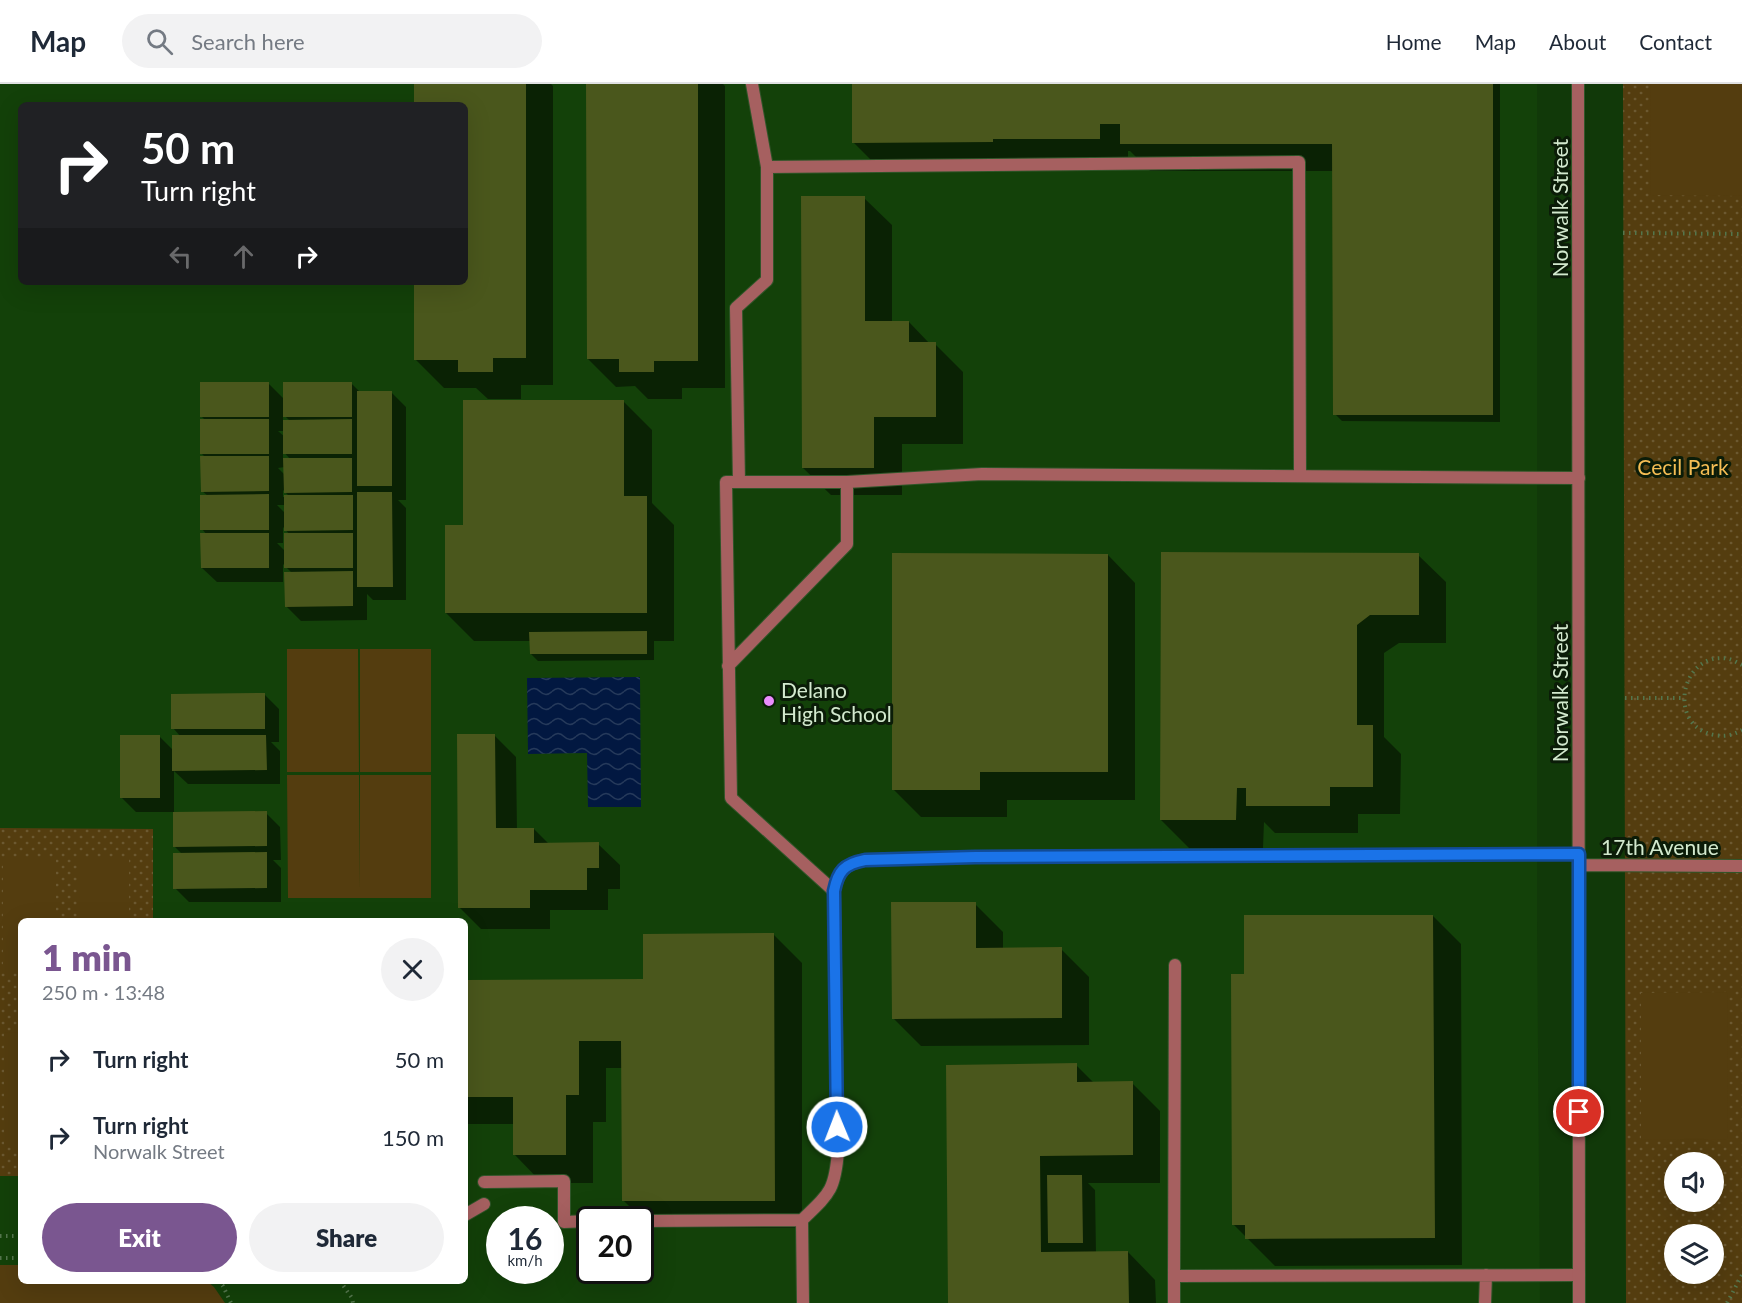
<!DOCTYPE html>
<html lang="en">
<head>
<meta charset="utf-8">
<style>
	:root { --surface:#fff; --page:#f2f2f3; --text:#1f2937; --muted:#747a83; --line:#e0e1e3; --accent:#7a5690 }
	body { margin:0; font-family:Lato,sans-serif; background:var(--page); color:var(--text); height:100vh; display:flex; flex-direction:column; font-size:22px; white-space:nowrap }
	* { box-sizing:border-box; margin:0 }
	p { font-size:20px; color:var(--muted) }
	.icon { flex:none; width:33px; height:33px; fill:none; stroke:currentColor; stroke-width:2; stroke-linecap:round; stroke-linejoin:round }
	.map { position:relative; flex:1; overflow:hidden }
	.side { position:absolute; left:18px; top:834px; width:450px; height:366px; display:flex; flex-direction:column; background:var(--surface); border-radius:9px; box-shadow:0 6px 24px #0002 }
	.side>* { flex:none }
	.hud { position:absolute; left:18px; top:18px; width:450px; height:183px; border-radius:9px; box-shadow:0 6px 24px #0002; background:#202124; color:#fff; overflow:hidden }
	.fabs { position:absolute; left:1664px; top:1068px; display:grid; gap:12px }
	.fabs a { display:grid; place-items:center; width:60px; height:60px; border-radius:50%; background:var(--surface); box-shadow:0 6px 24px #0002; font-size:30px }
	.speed { position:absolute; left:486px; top:1122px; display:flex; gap:12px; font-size:30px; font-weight:700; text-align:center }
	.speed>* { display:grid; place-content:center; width:78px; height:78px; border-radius:50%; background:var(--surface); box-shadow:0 6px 24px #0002; line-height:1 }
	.speed small { font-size:15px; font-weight:400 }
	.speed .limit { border:3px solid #111; border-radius:9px; background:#fff; color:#111 }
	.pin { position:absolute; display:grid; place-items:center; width:51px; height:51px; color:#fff; margin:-26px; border:3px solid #fff; border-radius:50%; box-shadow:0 2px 6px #0007 }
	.me { position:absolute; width:66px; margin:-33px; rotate:359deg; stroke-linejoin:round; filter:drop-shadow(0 0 4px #0008) }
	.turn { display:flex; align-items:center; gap:21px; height:126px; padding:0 24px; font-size:27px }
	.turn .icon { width:78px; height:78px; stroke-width:2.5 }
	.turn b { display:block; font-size:42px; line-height:51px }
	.lanes { display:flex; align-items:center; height:57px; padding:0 24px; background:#0003; justify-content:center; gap:30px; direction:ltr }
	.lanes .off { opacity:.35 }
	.round { display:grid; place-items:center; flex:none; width:63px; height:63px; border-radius:32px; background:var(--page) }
	.headline { display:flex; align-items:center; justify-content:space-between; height:102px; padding:0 24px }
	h1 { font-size:36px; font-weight:800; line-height:45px; color:var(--accent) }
	.button { display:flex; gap:12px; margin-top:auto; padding:12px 24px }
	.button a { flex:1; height:69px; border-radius:36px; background:var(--accent); color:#fff; font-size:24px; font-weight:800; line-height:69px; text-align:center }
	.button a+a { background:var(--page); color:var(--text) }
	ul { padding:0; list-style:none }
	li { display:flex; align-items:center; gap:18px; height:78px; padding:0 24px }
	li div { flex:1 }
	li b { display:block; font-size:22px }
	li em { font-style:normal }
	header { display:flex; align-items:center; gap:36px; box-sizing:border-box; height:84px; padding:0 30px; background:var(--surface); border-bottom:2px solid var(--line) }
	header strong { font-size:28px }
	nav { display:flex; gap:33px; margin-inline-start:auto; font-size:21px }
	.search { width:420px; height:54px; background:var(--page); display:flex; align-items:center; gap:15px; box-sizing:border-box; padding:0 21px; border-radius:33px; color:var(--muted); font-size:22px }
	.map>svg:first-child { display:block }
	.built { fill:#134109; fill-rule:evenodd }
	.park { fill:url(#park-dots); fill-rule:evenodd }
	.pitch { fill:#543d0f }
	.water { fill:url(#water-waves) }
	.shadow { fill:#0007; fill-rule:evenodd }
	.building { fill:#4a571c }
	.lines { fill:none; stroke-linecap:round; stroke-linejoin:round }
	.lane-casing { stroke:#305529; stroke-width:14 }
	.street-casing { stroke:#305529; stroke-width:14 }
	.path { stroke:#54764d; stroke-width:4; stroke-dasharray:1.5 4.5; stroke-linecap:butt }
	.lane { stroke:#a66060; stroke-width:12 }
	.street { stroke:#a66060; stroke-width:12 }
	.route-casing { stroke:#114b97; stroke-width:15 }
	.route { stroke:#1a73e8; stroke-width:10 }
	.poi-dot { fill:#ea8dfd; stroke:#0b1c08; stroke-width:2 }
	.labels { text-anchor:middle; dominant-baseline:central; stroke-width:6; stroke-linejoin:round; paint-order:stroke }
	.street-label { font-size:21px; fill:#d3e9ce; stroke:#0b1c08 }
	.park-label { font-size:21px; fill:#f5bd54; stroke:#0b1c08 }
	.poi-label { font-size:21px; fill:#d3e9ce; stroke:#0b1c08; text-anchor:start }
</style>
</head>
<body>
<header>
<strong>Map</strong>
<div class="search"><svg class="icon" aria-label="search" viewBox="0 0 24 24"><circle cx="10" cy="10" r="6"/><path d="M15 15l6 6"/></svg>Search here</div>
<nav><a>Home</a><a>Map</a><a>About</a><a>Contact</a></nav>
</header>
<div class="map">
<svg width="1742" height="1219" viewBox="0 0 1742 1219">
	<defs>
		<pattern id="park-dots" width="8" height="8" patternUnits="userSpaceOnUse" patternTransform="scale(1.5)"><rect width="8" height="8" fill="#543d0f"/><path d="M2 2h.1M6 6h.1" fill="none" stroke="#6c5931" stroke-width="1.8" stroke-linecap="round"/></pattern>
		<pattern id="water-waves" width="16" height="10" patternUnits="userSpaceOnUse" patternTransform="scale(1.5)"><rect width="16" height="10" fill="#021841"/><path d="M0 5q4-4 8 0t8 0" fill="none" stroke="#263a5b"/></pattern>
	</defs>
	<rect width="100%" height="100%" fill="#113909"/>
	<path class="built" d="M0,0H1537V837L1540,1219H0ZM21,21H465V198H21ZM21,837H465V1197H21ZM500,1136H550V1186H500ZM590,1136H640V1186H590Z"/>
	<path class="park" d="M1623,0H1742V1219H1626ZM1674,1078H1713V1118H1674ZM1674,1150H1713V1190H1674Z
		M0,744L153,745V837H21V1092H0Z"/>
	<path class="pitch" d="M1650,0H1742V112L1651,111Z
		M287,565H358L359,688H287Z
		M360,565H431V688H360Z
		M359,691L360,806V691H431V814H288L287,691Z
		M3,774H56V837H21V888H3Z
		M77,774H129V837H77Z
		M1727,908L1728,1055L1641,1056V909Z
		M21,948V1062H4V949Z
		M0,1181H21V1197H207L214,1203L225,1219H0Z"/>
	<path class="water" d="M640,593L641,723H588L587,669L528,670L527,594Z"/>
	<path class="shadow" d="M415,0H551L553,2V301H521V315H488L476,304H444L416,276V198H465V21H415Z
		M588,0H723L725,2V304H682V315H648L635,302L616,303L588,275Z
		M853,0H1500V338L1342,337L1335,330L1334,87H1150L1130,67H1128V82L881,86L853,58Z
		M864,114L892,141V238H909L930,260H935L963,288V360H902V411H831L803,384Z
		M268,299L285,316L351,299L361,309H392L406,323V416H398L406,424V516H373L367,510V536L301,537L286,522L292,489L283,480V498H217L202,484L207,451L202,445L208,412L202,407L206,374L202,370L206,337L202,333ZM283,330L290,337H283ZM278,347H285V353ZM283,367L290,375H283ZM285,383V391L278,384ZM283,406L290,413H283ZM277,421H285V429ZM283,443L290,451L286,468L277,459H283Z
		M624,318L652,346V419L674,441V557H654V576L538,577L531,570V557H474L446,529L465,443Z
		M1108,471L1135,499V716H1007V733H921L893,705Z
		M1418,471L1446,498V559H1399L1384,569V653L1401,670L1400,730H1358V749H1275L1264,738L1263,764H1189L1161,736Z
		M265,611L279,625V658H271L280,667V700H188L174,687V729H266L280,743L281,776H273L281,784V818H189L175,804L182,770L174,762V728H136L122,714L160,653L174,667L181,653L173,644Z
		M495,652L516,673L517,746L534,745L549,760H598L620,781V805H608V826H550V845H481L460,824Z
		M975,820L1003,848V865H1061L1089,893V961L921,962L893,934Z
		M1433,832L1461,860L1462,1181L1275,1182L1233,1140L1246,892Z
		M774,851L802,879V1144H651L623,1116V984H606V1038H593V1099H542L515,1071V1040H465V897H645Z
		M1076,981L1094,999H1132L1160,1027V1099H1088L1095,1106L1096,1169L1128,1168L1155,1196L1156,1219H950Z"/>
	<path class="building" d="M414,0H526V274H493V288H458V276H414V198H465V21H414Z
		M586,0H698V277H654V288H619V275H587Z
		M852,0H1493V331H1333L1332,60H1120V40H1100V55H993V58L852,59Z
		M801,112H865V237H909V258H936V333H874V384H802Z
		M200,298H269V333H200Z
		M283,298H352V333H283Z
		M357,307H392V402H357Z
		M463,316H624V412H647V529H445V441H463Z
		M200,335H269V370H200Z
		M352,335V370H283V336Z
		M200,372H269V407L201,408Z
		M283,374H352V408L284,409Z
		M357,408H392L393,503H357Z
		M269,410V446H200V411Z
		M284,411H353V446L284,447Z
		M200,449H269V484H201Z
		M284,449H353V484H284Z
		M1161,468L1419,469V531H1370L1357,541V641H1373V703H1330V722H1246V704H1237L1236,736H1160Z
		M892,469L1108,470V688H980V706H892Z
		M353,487V522L285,523L284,488Z
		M647,547V570H530L529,548Z
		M265,609V645H171V610Z
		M457,650H495L496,744H534V759L599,758V784H587V806H530V824H458Z
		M120,651H160V714H120Z
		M172,651H266L267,686L172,687Z
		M267,727V762L173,763V728Z
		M267,768V804L173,805V769Z
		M891,818H976V864L1062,863V934L892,935Z
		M1244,831H1433L1435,1154L1245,1155V1141H1232L1231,890H1244Z
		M774,849L775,1117H622L621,957H579V1011H566V1071H513V1013H465V896L643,895V850Z
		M1077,979V998L1133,997V1071L1040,1072L1041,1168L1128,1167L1129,1219H948L946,981Z
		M1047,1091H1082L1083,1159H1048Z"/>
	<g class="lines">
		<g class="lane-casing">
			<path id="lane" d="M767,83L1299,78L1300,391
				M739,398L736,224L767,196V83L752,0
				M728,582L847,460V398
				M834,807C838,787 845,780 865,776L975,773L1579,770
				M484,1098L564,1097V1138L590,1137
				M465,1131L484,1120
				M640,1137L802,1136
				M1174,1192L1175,881
				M803,1219L802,1136C830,1109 835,1106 838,1067L834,807L731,714L726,398H847L982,390L1579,394
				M1174,1219V1192L1579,1191
				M1485,1219L1486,1191"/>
		</g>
		<g class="street-casing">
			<path id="street" d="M1578,0L1579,1219
				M1579,781L1742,782"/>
		</g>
		<path class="path" d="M1623,149L1742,150
			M1742,581C1738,579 1733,576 1729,575C1681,565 1665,643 1715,651C1725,653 1733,651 1742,646
			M1625,614H1684
			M0,1152H21
			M0,1174H21
			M218,1197L223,1202L231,1219
			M340,1197L352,1214L353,1219
			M1727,1219L1742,1191"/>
		<use href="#lane" class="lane"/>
		<use href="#street" class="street"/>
	</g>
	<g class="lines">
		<g class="route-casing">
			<path id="route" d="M837,1043L834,807C838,787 844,780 865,776L975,773L1579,770V1028"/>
		</g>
		<use href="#route" class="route"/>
	</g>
	<circle class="poi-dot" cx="769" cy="617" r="6"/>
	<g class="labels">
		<g class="street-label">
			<text transform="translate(1559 124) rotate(-90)">Norwalk Street</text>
			<text transform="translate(1559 609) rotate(-90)">Norwalk Street</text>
			<text x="1660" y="762">17th Avenue</text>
		</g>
		<g class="park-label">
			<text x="1683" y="382">Cecil Park</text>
		</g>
		<g class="poi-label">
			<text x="781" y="605">Delano<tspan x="781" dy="24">High School</tspan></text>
		</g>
	</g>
</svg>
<div class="fabs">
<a><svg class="icon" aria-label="sound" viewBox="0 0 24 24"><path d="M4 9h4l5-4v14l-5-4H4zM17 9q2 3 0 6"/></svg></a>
<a><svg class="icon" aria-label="layers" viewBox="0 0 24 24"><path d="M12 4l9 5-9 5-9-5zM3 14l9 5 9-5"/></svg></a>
</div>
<div class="speed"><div>16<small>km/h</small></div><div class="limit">20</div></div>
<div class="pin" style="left:1579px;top:1028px;background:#d93025"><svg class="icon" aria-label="arrive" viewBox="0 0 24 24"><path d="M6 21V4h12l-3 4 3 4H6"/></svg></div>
<svg class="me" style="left:837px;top:1043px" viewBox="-20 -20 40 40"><circle r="17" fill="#1a73e8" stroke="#fff" stroke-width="3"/><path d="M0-11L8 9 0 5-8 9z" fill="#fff"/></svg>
<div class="hud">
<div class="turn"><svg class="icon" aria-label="right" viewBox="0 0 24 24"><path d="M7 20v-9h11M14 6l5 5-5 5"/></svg><div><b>50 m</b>Turn right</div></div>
<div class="lanes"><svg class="icon off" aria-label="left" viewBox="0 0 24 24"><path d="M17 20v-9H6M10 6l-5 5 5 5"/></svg><svg class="icon off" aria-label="ahead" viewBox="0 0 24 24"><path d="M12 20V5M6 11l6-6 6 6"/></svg><svg class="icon" aria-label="right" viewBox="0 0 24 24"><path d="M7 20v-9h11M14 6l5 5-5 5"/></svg></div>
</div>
<section class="side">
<div class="headline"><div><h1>1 min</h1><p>250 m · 13:48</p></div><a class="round"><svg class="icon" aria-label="close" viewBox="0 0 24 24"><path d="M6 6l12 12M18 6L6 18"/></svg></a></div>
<ul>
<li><svg class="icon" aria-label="right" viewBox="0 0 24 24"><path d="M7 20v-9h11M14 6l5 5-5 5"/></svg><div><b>Turn right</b></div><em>50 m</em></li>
<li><svg class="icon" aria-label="right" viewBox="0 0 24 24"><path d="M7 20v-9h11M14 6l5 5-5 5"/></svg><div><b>Turn right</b><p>Norwalk Street</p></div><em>150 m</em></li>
</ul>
<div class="button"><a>Exit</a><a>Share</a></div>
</section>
</div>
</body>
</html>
